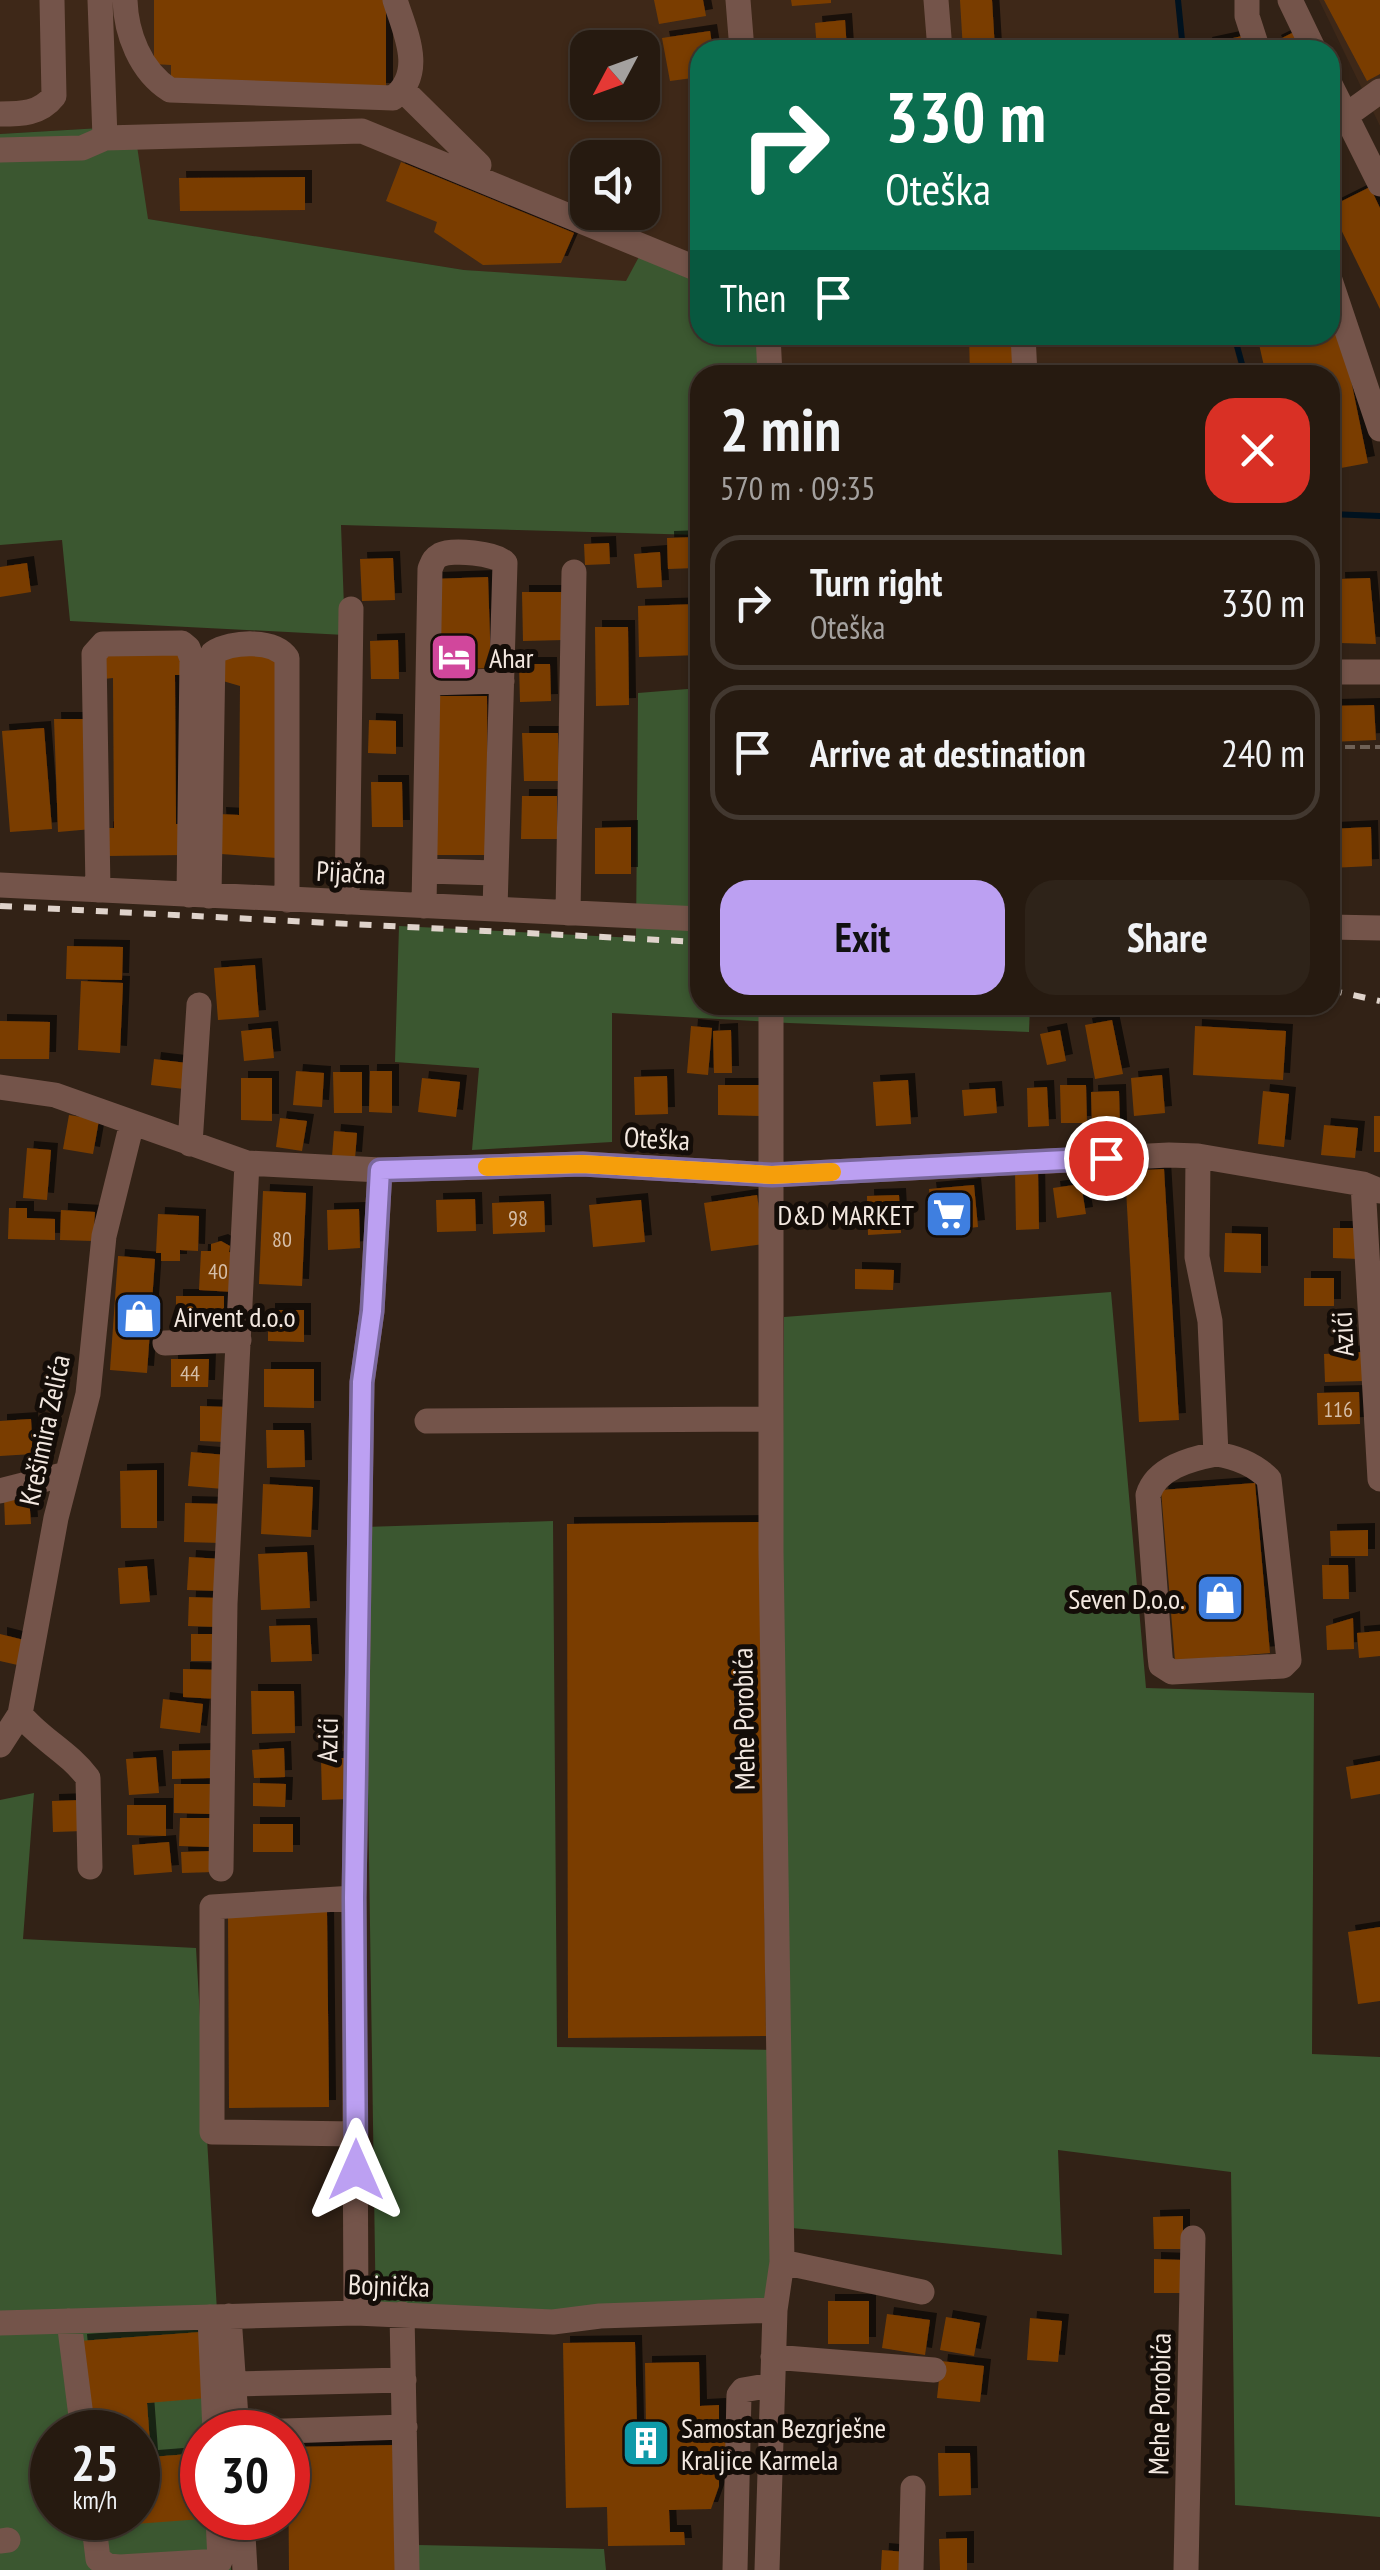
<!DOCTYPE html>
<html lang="en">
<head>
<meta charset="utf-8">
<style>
	:root { --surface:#261a10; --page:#2e2319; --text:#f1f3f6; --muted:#a4a19f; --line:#423830; --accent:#bca0f2 }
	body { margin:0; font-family:"PT Sans Narrow",sans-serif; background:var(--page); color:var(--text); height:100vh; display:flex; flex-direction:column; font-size:38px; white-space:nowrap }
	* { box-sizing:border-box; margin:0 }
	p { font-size:32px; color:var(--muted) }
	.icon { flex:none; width:55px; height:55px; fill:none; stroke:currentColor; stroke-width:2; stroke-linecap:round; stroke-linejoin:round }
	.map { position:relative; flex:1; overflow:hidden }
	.sheet { position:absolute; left:690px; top:365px; width:650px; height:650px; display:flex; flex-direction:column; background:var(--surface); border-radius:30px; box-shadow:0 2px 8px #0004,0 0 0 2px var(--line) }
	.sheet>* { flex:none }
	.guide { position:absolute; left:690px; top:40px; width:650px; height:305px; border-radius:30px; box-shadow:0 2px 8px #0004,0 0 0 2px var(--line); background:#0b6e4f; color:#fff; overflow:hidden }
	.needle { width:65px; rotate:229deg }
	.buttons { position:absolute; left:570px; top:30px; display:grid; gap:20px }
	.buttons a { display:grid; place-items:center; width:90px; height:90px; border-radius:20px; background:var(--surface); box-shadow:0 2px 8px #0004,0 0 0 2px var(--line); font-size:50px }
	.speed { position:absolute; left:30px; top:2410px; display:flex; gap:20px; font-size:50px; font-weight:700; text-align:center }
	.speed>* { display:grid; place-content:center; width:130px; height:130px; border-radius:50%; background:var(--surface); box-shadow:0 2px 8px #0004,0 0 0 2px var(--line); line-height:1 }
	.speed small { font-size:25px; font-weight:400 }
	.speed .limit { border:15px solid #d22; background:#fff; color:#111 }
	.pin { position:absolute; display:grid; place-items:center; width:85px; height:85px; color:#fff; margin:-42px; border:5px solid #fff; border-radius:50%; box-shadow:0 2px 10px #0007 }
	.me { position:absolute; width:110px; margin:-55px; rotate:0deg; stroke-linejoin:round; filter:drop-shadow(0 0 8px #0008) }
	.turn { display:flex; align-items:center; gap:35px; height:210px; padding:0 30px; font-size:45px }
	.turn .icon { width:130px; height:130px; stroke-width:2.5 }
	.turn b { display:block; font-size:70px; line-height:85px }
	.then { display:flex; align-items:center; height:95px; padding:0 30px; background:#0003; gap:20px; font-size:38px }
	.round { display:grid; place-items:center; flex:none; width:105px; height:105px; border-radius:30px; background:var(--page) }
	.headline { display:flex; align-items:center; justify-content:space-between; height:170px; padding:0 30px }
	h1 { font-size:60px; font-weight:700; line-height:75px }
	.action { display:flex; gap:20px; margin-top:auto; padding:20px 30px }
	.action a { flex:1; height:115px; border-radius:30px; background:var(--accent); color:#111; font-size:40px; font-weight:700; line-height:115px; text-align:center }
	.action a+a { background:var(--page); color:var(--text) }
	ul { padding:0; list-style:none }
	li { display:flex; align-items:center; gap:30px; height:135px; margin:0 20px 15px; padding:0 10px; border:5px solid var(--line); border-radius:30px }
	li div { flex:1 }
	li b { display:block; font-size:38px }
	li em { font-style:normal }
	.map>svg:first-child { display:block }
	.built { fill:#3e2818; fill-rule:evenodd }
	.green { fill:#3b5730; fill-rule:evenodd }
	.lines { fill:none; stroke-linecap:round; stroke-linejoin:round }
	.stream { stroke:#00121f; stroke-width:6 }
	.building { fill:#7a3e00; filter:url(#shadow) }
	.path { stroke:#6f6156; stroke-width:4; stroke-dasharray:10 5; stroke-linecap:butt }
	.minor { stroke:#74544a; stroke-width:25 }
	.rail { stroke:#dfd3cb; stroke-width:6; stroke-dasharray:12 12; stroke-linecap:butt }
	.route-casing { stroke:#7a689d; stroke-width:25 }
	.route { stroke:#bca0f2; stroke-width:18 }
	.slow { stroke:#f59e0b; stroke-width:18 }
	.labels { text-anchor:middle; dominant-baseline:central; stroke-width:10; stroke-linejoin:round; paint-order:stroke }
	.number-label { font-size:22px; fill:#d5bea8 }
	.poi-label { font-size:28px; fill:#f3e8e0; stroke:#140d08; text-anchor:start }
	.street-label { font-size:28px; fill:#f3e8e0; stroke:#140d08 }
</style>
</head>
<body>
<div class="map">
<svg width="1380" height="2570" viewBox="0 0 1380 2570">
	<defs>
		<filter id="shadow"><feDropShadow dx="7" dy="-7" stdDeviation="0" flood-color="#0009"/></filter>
	</defs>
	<rect width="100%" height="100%" fill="#322216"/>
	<path class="built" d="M0,0H1178L1183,50H700V264L627,282L464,270L147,219L133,126L0,134ZM588,48H642V102H588ZM588,158H642V212H588Z
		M1319,0H1380V126Z
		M767,335H1231L1241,375H769Z"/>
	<path class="green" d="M134,126L148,219L464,270L626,281L648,240L700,264V335H767L769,375H700V535L341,525L345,635L70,621L62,540L0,545V134Z
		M700,688V1005H1030L1029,1032L789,1023L612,1013V1142L472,1150L479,1068L395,1062L399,926L636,938L638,693Z
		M1111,1292L1146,1688L1314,1693L1312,2054L1380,2057V2517L1235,2505L1231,2172L1058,2150L1062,2255L782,2227L776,2316L376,2323L364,1527L553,1521L557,2047L778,2050L784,1317Z
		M34,1793L23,1939L196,1948L224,2432H202V2518H229L231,2570H0V1800ZM52,2432H138V2518H52Z
		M418,2545L604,2549L606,2570H418Z"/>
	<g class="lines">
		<path class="stream" d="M1178,0L1183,50
			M1234,335L1245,375
			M1330,514L1380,516"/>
	</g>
	<path class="building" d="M154,0H386V90L171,89V65L154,64Z
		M654,0H703L706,16L659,24Z
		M791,0H831V3L792,6Z
		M960,0H992L995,50H963Z
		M1324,0H1380V74L1367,81Z
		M845,20L847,50H817L815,23Z
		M710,31L713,50H700V77L670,81L662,38Z
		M1294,32L1303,50H1278L1274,42Z
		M1247,35L1250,50H1207L1205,44Z
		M401,162L574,233L561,263L483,265L434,232L437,222L386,201Z
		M305,177V210L180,211L179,178Z
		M1370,187L1380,208V309L1330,207Z
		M1336,307L1368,463L1330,470V375H1266L1257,335H1330V308Z
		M969,335H1014L1015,375H970Z
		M696,537V568L668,569L667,538Z
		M609,543L610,564L585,565L584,544Z
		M660,552L662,587L637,588L634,554Z
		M393,558L395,600L362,601L360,559Z
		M27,563L31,592L0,597V567Z
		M488,577L491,668L436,670L433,579Z
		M1370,578L1376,644L1340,643L1338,579Z
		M522,592H563L564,640L523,641Z
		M699,604L700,655L639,657L638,606Z
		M595,627H628L629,705L596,706Z
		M398,640L399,679H371L370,641Z
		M181,649V675H175L176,824H183V855L107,856L106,828H114L113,678L103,679V650Z
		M280,654L277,858L221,854L219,814L239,815L240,686L223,681L222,655Z
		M519,664H550L551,701L520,702Z
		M433,696H487L488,855H434Z
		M1374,705L1376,740L1330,742V706Z
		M54,719H90L92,829L58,832Z
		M369,720L396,721V754L368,753Z
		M44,728L52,829L10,832L2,731Z
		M522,733H558L559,781H524Z
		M371,782H402L403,827H372Z
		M522,796H557V839H521Z
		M631,827V874H595V828Z
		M1371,827L1372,866L1330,868V829Z
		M67,946L123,947L122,980L66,979Z
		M255,965L259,1017L218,1020L214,968Z
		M81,981L123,983L120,1053L78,1050Z
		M1112,1020L1123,1074L1095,1079L1085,1025Z
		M0,1021L50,1022L49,1059H0Z
		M691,1026L712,1028L708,1075L687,1073Z
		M1195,1026L1286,1031L1283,1080L1193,1075Z
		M271,1028L274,1058L244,1061L241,1031Z
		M731,1030L732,1073H714L713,1031Z
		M1060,1030L1066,1061L1047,1065L1040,1034Z
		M154,1059L187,1063L184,1089L151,1085Z
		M296,1071L324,1073L322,1107L293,1105Z
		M370,1071H392V1113L369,1112Z
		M333,1072H362V1113H334Z
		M1162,1075L1165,1113L1134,1116L1131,1078Z
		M667,1076L668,1114L635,1115L634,1077Z
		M241,1078H272V1121L241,1120Z
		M422,1078L460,1082L456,1117L418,1112Z
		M908,1080L911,1124L876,1126L873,1082Z
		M718,1085H761V1116L718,1115Z
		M1060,1085H1086L1087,1123H1061Z
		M1047,1087L1049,1126L1028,1127L1027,1088Z
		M995,1088L997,1113L964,1116L962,1090Z
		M1119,1091L1120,1127H1092L1091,1092Z
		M1263,1091L1289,1094L1284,1147L1258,1144Z
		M69,1115L99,1120L93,1154L63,1149Z
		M1374,1116H1380V1152H1374Z
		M280,1118L307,1121L302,1151L276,1147Z
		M1324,1125L1358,1128L1355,1158L1321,1155Z
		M334,1131L357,1133L355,1159L332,1157Z
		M27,1148L51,1150L47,1200L23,1198Z
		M1015,1169H1038L1039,1229L1016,1230Z
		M1164,1169L1179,1420L1139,1422L1125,1171Z
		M1081,1184L1086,1214L1057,1218L1053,1188Z
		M974,1185L978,1227L934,1232L929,1189Z
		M263,1191L306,1193L302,1286L259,1284Z
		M757,1195L764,1244L711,1251L704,1203Z
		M899,1195L901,1233L868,1235L867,1196Z
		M475,1199L476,1231L437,1232L436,1200Z
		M641,1200L645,1242L593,1247L589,1205Z
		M544,1201L545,1232L493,1234L492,1203Z
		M9,1208H27V1218L55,1219V1240L8,1239Z
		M359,1209L360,1248L328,1250L327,1210Z
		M61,1210L95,1212L93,1241L60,1240Z
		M158,1214L199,1216L198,1251L180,1250V1261H161V1253H156Z
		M1333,1228H1359V1259L1333,1258Z
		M1225,1233L1261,1234V1273L1224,1272Z
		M221,1241L230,1246L229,1252L237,1253L234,1292L199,1290L201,1251H211V1244Z
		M118,1256L155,1259L147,1373L110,1370Z
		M855,1269L894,1270L893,1290L855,1289Z
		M1304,1278H1334V1306H1304Z
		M176,1296H224V1327H176Z
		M268,1310H304V1342L268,1341Z
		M1363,1352L1364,1381L1325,1382L1324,1354Z
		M171,1359H209L208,1387H171Z
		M264,1369H314V1408L264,1407Z
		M1359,1392L1360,1424L1318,1425L1317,1393Z
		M200,1406L227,1407L226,1442L200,1441Z
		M31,1419L33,1454L0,1456V1421Z
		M266,1430H304L305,1467L267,1468Z
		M191,1452L226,1455L223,1489L188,1486Z
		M157,1470V1528H121L120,1471Z
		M1255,1483L1270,1653L1175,1661L1161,1490Z
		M263,1484L313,1487L311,1537L261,1534Z
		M29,1496L31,1524L5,1525L4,1497Z
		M185,1503L223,1504L222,1543L184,1542Z
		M760,1522L766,2036L568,2038L567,1524Z
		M1368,1530V1556H1331L1330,1531Z
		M307,1552L310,1608L261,1610L258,1554Z
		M189,1557L222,1559L220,1591L187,1590Z
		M1322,1565H1348L1349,1599H1323Z
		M147,1566L150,1602L120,1604L118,1568Z
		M189,1597L218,1598V1627L188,1626Z
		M1353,1618L1354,1649L1327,1650L1326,1626Z
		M310,1625L312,1661L271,1662L269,1626Z
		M1380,1631V1656L1359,1658L1357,1633Z
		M0,1634L28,1641L22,1666L0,1661Z
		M191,1634H220V1661H191Z
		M183,1669L219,1670L218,1699L183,1697Z
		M251,1691H294L295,1733L252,1734Z
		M163,1699L203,1704L200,1733L160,1728Z
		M284,1748L285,1777L254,1778L252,1750Z
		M211,1750L212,1778L172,1779V1751Z
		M156,1757L159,1793L129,1795L126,1759Z
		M321,1758H349L350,1799L322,1800Z
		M1380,1761V1794L1351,1799L1346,1767Z
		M253,1783L286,1784L285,1807L253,1806Z
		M174,1784H212L211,1814L174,1813Z
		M82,1800L84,1831L53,1832L52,1801Z
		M127,1805H166V1836L127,1835Z
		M180,1818H211V1847L179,1846Z
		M253,1824H293V1852H253Z
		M169,1842L172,1872L134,1875L132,1845Z
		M213,1851L214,1872L182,1873L181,1852Z
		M327,1911L329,2107L229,2108L228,1912Z
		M1380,1927V2001L1358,2004L1348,1932Z
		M1183,2216V2249H1154L1153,2217Z
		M1154,2259L1183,2260V2293H1154Z
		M828,2301H869V2344H828Z
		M887,2314L930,2320L925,2355L882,2348Z
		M946,2317L980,2323L974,2356L940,2350Z
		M1030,2318L1062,2321L1058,2362L1027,2360Z
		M201,2332L207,2398L147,2403L151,2457L202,2453V2519L95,2527V2518H138V2432H88L80,2341Z
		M635,2342L637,2426H646L645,2363L699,2362L700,2406L719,2405V2440L733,2446V2462L719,2466V2486L711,2509L669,2510L670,2532H684L685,2545L608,2546L607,2507L566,2508L563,2343Z
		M941,2361L984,2366L980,2402L937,2398Z
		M396,2445L400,2570H289L288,2447Z
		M938,2453H970L971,2495L939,2496Z
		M967,2538V2570H940L939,2539Z
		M882,2550L905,2552L904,2570H881Z"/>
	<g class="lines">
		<path class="path" d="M1330,747H1380"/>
		<path class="minor" d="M100,0L105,138
			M125,0C126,33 140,71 170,90L393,98C426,73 405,32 395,0
			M738,0L742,50
			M936,0L940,50
			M1247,0V16L1258,50
			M1290,0L1314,50
			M1330,84L1380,184
			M403,90L479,165
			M0,114C21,114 40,114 54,96L52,0
			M1330,127L1380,91
			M0,150L82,148L105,138L362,131L700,270
			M1330,280L1380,429
			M768,335L770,375
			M1023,335L1025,375
			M1330,672H1380
			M428,683L502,681
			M425,871L496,873
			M0,885L700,919
			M98,890L94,654L103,644L182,643L188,648L192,659L189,895
			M209,896L213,653C232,641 274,639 287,658V900
			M347,902L351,609
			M424,906L430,569C433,562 433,559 440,555C452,549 496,553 505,563L495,909
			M568,913L574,572
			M1330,927L1380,928
			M0,1087L55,1095L247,1163L380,1170L583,1164L771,1175L1169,1155L1198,1156L1363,1184L1380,1191
			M190,1144L199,1005
			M1198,1156L1197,1257L1210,1321L1216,1454
			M1363,1184L1380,1479
			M165,1343L239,1340
			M427,1421L771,1419
			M1216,1454C1236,1457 1254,1464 1269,1479L1289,1660L1283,1666L1172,1672L1161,1665L1160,1656L1148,1495C1156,1468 1190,1459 1216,1454Z
			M0,1491L66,1474
			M20,1714C40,1739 69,1752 88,1778L90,1867
			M0,1745L20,1714L56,1518L88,1394L104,1236L132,1123
			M221,1869L225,1604L247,1163
			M354,1898L212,1907V2132L355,2134
			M782,2262L922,2292
			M356,2313L354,1898L362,1383L372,1311L380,1170
			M402,2314L407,2570
			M229,2316L237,2432
			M210,2317L215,2432
			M69,2321L83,2432
			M0,2323L356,2313L553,2322L600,2316L775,2310
			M773,2357L934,2370
			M235,2384L404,2380
			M255,2432L405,2427
			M93,2518L98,2559L108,2566L120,2567L220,2561L218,2518
			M242,2518L245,2570
			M0,2541L8,2540
			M735,2570L739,2395L743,2390L772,2385
			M767,2570L775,2310L782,2262L771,1551V1005
			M911,2570L913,2488
			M1186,2570L1193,2238"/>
		<path class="rail" d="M0,906L700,942
			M1330,990L1380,1001"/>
	</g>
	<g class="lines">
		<g class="route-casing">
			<path id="route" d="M356,2170L354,1898L362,1382L372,1311L380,1170L582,1164L772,1175L1106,1158"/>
		</g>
		<use href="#route" class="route"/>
		<path class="slow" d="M487,1167L582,1164L772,1175L832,1172"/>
	</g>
	<defs>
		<g id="hotel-square" transform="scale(2.5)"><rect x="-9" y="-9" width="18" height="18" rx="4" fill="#d1479c" stroke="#140d08"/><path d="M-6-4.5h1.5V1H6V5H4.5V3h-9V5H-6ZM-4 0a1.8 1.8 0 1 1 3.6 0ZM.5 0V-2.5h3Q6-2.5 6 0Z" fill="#fff"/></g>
		<g id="supermarket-square" transform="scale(2.5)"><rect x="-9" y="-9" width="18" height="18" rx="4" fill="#3f7fe0" stroke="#140d08"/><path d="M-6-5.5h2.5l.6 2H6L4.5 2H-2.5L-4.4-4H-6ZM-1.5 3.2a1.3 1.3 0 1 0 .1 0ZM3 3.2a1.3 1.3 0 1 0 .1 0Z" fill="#fff"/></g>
		<g id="shop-square" transform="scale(2.5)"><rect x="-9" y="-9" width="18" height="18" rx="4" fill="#3f7fe0" stroke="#140d08"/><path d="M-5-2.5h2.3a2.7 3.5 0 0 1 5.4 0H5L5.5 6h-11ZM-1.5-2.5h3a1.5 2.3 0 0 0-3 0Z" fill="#fff"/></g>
		<g id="building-square" transform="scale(2.5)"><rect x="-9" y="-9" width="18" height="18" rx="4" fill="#0f9aa8" stroke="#140d08"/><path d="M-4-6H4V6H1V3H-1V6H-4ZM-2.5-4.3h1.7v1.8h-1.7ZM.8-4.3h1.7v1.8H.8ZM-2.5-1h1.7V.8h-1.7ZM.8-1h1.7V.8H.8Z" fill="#fff"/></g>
	</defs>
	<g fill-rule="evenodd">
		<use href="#hotel-square" x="454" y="657"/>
		<use href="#supermarket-square" x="949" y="1214"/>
		<use href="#shop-square" x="139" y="1316"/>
		<use href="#shop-square" x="1220" y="1598"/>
		<use href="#building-square" x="646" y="2443"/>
	</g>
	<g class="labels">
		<g class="number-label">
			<text x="518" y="1218">98</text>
			<text x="282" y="1239">80</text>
			<text x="218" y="1271">40</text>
			<text x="190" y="1373">44</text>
			<text x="1338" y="1409">116</text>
		</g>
		<g class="poi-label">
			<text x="489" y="657">Ahar</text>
			<text x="914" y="1214" text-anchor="end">D&amp;D MARKET</text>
			<text x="174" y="1316">Airvent d.o.o</text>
			<text x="1185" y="1598" text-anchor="end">Seven D.o.o.</text>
			<text x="681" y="2427">Samostan Bezgrješne<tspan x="681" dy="32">Kraljice Karmela</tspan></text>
		</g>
		<g class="street-label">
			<text transform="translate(351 872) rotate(3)">Pijačna</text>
			<text transform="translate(657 1138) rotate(3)">Oteška</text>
			<text transform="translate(1342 1334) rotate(-93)">Azići</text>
			<text transform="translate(44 1430) rotate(-78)">Krešimira Zelića</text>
			<text transform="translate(743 1719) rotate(-91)">Mehe Porobića</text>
			<text transform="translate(327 1740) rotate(-89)">Azići</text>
			<text transform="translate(389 2285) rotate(2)">Bojnička</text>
			<text transform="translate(1159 2404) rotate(-89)">Mehe Porobića</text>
		</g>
	</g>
</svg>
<div class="buttons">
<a><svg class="needle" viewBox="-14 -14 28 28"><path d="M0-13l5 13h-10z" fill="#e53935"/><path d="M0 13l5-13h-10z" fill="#a4a19f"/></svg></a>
<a><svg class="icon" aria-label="sound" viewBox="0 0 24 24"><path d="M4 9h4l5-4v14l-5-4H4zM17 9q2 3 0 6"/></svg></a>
</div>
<div class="speed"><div>25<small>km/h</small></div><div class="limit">30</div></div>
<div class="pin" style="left:1106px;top:1158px;background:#d93025"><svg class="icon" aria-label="arrive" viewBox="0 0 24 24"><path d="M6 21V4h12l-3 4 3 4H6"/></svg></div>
<svg class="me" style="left:356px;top:2170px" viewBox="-20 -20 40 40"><path d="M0-17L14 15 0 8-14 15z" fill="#bca0f2" stroke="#fff" stroke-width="4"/></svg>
<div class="guide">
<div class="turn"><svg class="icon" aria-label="right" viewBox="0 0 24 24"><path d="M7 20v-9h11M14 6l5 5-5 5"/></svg><div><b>330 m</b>Oteška</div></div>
<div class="then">Then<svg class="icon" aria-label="arrive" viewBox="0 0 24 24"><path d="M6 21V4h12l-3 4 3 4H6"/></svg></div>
</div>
<section class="sheet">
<div class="headline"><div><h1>2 min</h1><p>570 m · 09:35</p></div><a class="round" style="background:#d93025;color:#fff"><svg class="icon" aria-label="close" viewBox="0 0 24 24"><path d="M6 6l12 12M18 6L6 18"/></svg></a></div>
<ul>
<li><svg class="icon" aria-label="right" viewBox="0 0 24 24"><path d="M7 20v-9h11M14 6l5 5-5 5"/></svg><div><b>Turn right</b><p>Oteška</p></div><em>330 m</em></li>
<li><svg class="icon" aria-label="arrive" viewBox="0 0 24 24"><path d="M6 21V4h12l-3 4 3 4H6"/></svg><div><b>Arrive at destination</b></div><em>240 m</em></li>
</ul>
<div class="action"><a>Exit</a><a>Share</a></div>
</section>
</div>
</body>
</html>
